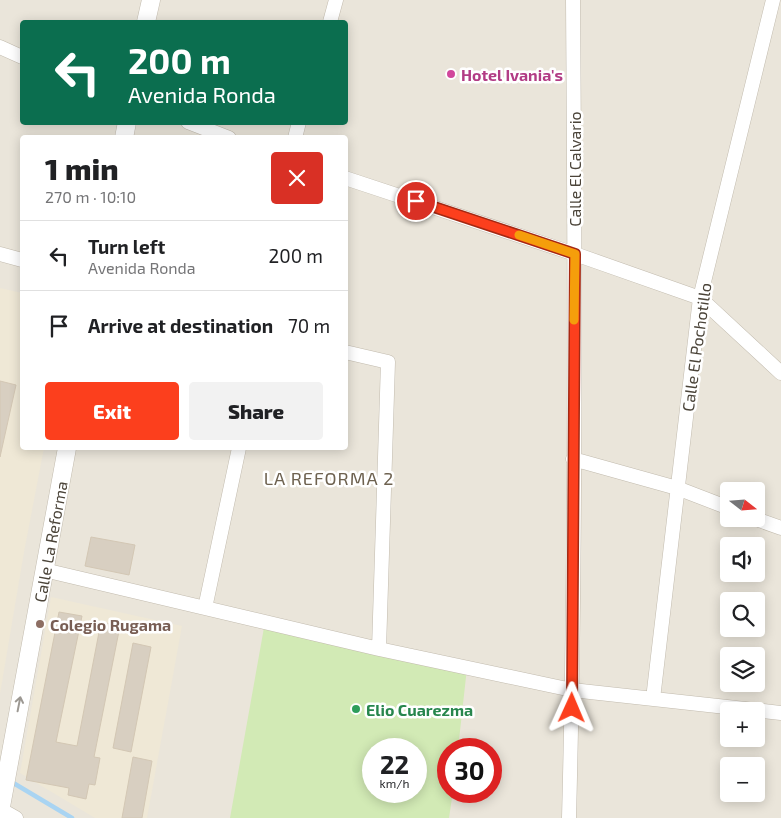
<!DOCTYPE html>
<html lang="en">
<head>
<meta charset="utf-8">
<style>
	:root { --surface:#fff; --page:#f2f2f2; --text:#202124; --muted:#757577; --line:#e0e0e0; --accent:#fc3f1d }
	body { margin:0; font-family:"Exo 2",sans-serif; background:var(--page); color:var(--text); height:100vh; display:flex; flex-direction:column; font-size:19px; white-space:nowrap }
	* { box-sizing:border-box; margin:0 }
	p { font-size:16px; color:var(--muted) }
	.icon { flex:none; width:28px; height:28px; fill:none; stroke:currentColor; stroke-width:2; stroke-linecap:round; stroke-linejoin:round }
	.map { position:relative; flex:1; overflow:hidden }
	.panel { position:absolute; left:20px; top:135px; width:328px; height:315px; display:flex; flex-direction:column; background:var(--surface); border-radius:5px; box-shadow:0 2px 12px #0003 }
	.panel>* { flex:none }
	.hud { position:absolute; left:20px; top:20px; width:328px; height:105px; border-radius:5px; box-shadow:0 2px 12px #0003; background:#0b6e4f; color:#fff; overflow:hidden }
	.needle { width:32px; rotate:107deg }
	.tools { position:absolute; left:720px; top:482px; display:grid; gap:10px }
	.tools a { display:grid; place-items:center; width:45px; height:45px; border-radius:5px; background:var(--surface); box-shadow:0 2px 12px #0003; font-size:25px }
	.speed { position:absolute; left:362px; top:738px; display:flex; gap:10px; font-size:25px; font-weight:700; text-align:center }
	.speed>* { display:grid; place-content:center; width:65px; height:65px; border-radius:50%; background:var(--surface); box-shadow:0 2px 12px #0003; line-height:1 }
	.speed small { font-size:12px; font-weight:400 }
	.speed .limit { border:8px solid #d22; background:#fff; color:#111 }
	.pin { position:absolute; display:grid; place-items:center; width:42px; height:42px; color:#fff; margin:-21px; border:2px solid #fff; border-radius:50%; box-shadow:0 1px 5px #0007 }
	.me { position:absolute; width:55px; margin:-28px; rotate:1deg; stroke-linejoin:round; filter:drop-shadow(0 0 4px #0008) }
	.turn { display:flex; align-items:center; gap:18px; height:105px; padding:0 25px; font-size:22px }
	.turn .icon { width:65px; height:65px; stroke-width:2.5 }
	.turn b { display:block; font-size:35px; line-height:42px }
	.round { display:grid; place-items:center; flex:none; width:52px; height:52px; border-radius:5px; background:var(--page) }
	.headline { display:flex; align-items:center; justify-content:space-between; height:85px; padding:0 25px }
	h1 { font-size:30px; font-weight:800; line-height:38px }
	.primary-button { display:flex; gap:10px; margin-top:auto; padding:10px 25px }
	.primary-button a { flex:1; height:58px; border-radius:5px; background:var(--accent); color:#fff; font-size:20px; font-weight:800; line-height:58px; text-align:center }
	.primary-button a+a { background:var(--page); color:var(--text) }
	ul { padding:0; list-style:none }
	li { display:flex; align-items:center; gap:15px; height:70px; padding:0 25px; border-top:1px solid var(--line) }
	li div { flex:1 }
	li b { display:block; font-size:19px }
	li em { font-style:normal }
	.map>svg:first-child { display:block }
	.residential { fill:#eae5da; fill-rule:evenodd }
	.education { fill:#efe8d6 }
	.green { fill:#d2eab5; fill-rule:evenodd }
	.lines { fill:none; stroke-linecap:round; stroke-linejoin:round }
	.stream { stroke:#a9d4f2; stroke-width:4.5 }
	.building { fill:#d8cfc1; stroke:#d3c7b4 }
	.minor-casing { stroke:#c2bbae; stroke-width:15 }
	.tertiary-casing { stroke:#c2bbae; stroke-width:19 }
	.minor { stroke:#fff; stroke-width:14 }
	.tertiary { stroke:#fff; stroke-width:18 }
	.oneway { stroke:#9c9892 }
	.route-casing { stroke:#a42913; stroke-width:12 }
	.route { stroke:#fc3f1d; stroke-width:9 }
	.slow { stroke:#f59e0b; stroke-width:9 }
	.hotel-dot { fill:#d1479c; stroke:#fff; stroke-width:2 }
	.education-dot { fill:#8d6e63; stroke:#fff; stroke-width:2 }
	.leisure-dot { fill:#2e9e5b; stroke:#fff; stroke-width:2 }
	.labels { text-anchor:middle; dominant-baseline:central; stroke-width:5; stroke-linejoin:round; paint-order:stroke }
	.hotel-label { font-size:16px; font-weight:bold; fill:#b23c85; stroke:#fff; text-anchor:start }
	.street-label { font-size:16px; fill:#4b4439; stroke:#fff }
	.education-label { font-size:16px; font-weight:bold; fill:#785e54; stroke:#fff; text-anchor:start }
	.leisure-label { font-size:16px; font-weight:bold; fill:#27864d; stroke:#fff; text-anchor:start }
	.neighbourhood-label { font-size:18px; letter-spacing:1px; fill:#6e6250; stroke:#fff }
</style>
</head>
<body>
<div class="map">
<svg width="781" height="818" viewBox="0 0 781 818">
	<rect width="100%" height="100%" fill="#f6f3ec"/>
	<path class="residential" d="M0,0H781V818H0ZM22,22H345V122H22ZM22,138H345V448H22ZM729,491H756V519H729ZM729,546H756V574H729ZM729,601H756V629H729ZM729,656H756V684H729ZM729,711H756V739H729ZM374,749H416V791H374ZM449,749H491V791H449ZM729,766H756V794H729Z"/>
	<path class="education" d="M0,288L22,293V448H44L24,552L0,694Z
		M51,597L182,626L147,818H95L20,773Z"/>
	<path class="green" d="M265,622L467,668L458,749H449V791H453L449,818H230ZM374,749H416V791H374Z"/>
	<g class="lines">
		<path class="stream" d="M10,781L72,818"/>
	</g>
	<path class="building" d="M0,381L16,385L0,457Z
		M91,537L135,545L129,575L85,566Z
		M59,612L82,616L56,742L77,746L101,622L120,626L94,757L100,758L95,785L89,784L86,799L68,795L69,788L26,780Z
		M133,643L151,647L131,752L113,748Z
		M133,757L152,761L142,818H122Z"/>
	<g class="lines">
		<g class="minor-casing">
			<path id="minor" d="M330,22L336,0
				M0,47L22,57
				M188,122L229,138
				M295,138L299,122
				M345,178L575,254L700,298L781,373
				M0,254L22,260
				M345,352L388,362L379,649
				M573,459L677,488L729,508
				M756,519L781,528
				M44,570L379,649L572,690L781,713
				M205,608L239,448
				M653,699L700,298L773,0
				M0,809L16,818
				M569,818C576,545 575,273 573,0"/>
		</g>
		<g class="tertiary-casing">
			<g id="tertiary">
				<path d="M146,22L151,0"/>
				<path d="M124,138L127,122"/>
				<path id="s1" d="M0,812L67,448"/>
			</g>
		</g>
		<use href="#minor" class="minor"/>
		<use href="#tertiary" class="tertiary"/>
	</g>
	<defs><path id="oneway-shaft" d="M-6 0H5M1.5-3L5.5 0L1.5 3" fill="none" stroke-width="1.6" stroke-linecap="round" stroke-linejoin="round" transform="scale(1.25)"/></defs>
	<use class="oneway" href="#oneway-shaft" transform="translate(19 704) rotate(-79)"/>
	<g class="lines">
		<g class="route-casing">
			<path id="route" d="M416,201L575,254L572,708"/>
		</g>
		<use href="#route" class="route"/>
		<path class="slow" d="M519,235L575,254L574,320"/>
	</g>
	<circle class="hotel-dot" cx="451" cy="74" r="5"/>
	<circle class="education-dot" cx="40" cy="624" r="5"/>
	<circle class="leisure-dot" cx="356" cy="709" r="5"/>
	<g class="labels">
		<g class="hotel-label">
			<text x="461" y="74">Hotel Ivania's</text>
		</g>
		<g class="street-label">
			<text transform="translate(574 169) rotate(-90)">Calle El Calvario</text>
			<text transform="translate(696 347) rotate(-82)">Calle El Pochotillo</text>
			<text stroke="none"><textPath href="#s1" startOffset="275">Calle La Reforma</textPath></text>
		</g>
		<g class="education-label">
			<text x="50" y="624">Colegio Rugama</text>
		</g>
		<g class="leisure-label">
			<text x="366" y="709">Elio Cuarezma</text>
		</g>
		<g class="neighbourhood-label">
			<text x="329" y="478">LA REFORMA 2</text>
		</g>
	</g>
</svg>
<div class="tools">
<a><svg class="needle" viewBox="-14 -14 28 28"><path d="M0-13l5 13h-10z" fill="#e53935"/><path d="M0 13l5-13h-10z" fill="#757577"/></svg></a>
<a><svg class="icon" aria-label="sound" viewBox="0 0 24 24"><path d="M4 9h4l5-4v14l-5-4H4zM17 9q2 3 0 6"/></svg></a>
<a><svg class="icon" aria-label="search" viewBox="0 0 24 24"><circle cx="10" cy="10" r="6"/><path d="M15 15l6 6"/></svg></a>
<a><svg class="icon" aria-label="layers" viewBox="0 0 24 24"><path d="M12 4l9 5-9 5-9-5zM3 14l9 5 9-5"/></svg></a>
<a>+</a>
<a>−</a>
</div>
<div class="speed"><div>22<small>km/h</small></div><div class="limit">30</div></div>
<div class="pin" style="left:416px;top:201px;background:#d93025"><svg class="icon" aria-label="arrive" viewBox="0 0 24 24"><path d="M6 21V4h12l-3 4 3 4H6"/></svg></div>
<svg class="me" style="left:572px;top:708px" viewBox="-20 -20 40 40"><path d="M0-17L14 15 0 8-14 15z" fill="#fc3f1d" stroke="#fff" stroke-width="4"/></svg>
<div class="hud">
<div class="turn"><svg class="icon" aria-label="left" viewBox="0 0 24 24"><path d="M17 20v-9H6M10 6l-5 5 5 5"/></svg><div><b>200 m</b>Avenida Ronda</div></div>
</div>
<section class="panel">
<div class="headline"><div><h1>1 min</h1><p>270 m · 10:10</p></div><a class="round" style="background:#d93025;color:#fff"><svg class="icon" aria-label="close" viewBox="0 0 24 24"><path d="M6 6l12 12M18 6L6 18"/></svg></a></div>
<ul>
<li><svg class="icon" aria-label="left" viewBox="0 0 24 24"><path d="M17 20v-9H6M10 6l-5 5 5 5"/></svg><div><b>Turn left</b><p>Avenida Ronda</p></div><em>200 m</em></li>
<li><svg class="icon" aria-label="arrive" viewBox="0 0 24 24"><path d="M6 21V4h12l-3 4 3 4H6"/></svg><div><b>Arrive at destination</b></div><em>70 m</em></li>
</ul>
<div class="primary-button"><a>Exit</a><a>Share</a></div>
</section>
</div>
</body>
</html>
